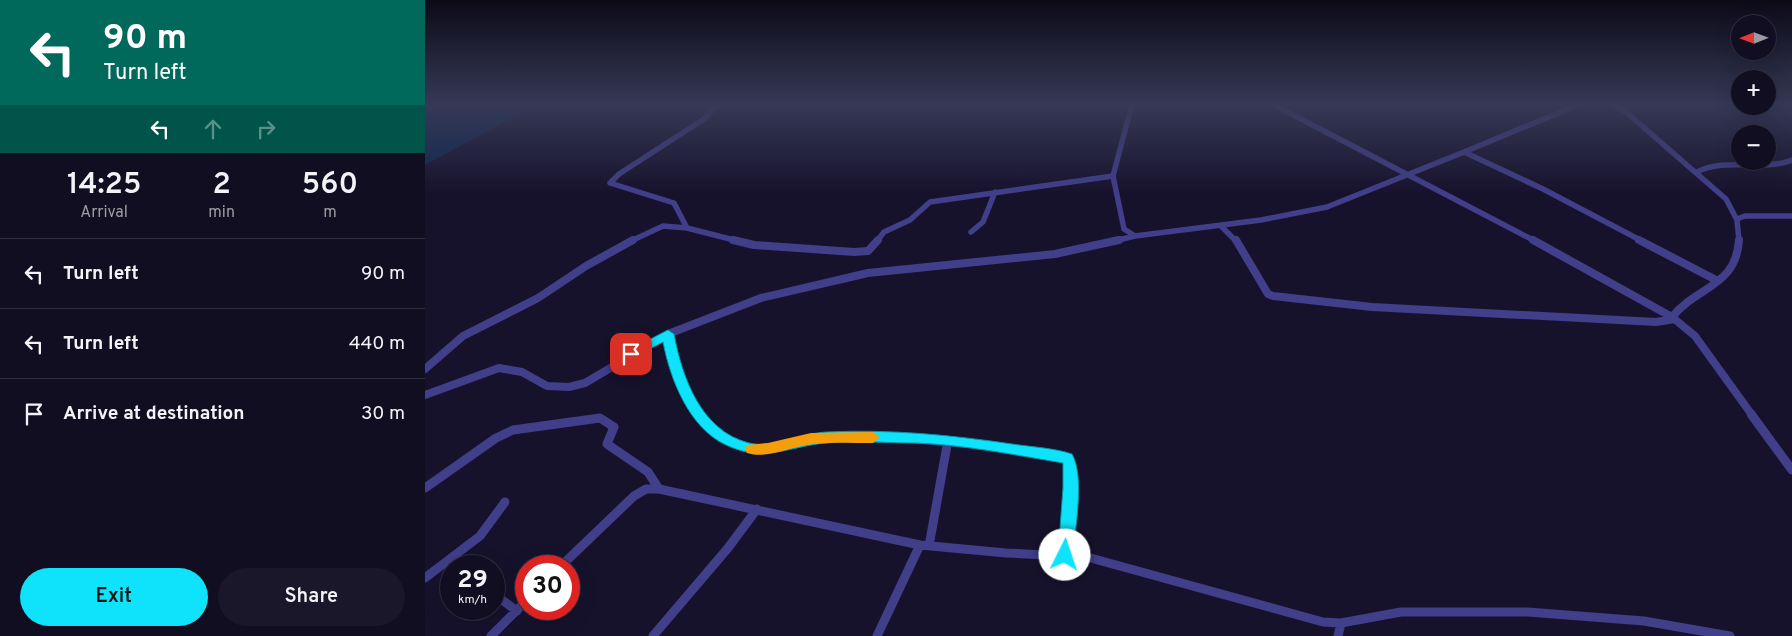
<!DOCTYPE html>
<html lang="en">
<head>
<meta charset="utf-8">
<style>
	:root { --surface:#110e21; --page:#1a172a; --text:#f1f3f6; --muted:#9c9ca5; --line:#302e3f; --accent:#0ee3fb }
	body { margin:0; font-family:Overpass,sans-serif; background:var(--page); color:var(--text); height:100vh; display:flex; flex-direction:column; font-size:19px; white-space:nowrap }
	* { box-sizing:border-box; margin:0 }
	p { font-size:16px; color:var(--muted) }
	.icon { flex:none; width:28px; height:28px; fill:none; stroke:currentColor; stroke-width:2; stroke-linecap:round; stroke-linejoin:round }
	.map { position:relative; flex:1; overflow:hidden }
	.side { display:flex; flex-direction:column; background:var(--surface); width:425px }
	.side>* { flex:none }
	.banner { background:#00695c; color:#fff; overflow:hidden }
	.needle { width:32px; rotate:269deg }
	.tools { position:absolute; left:1306px; top:15px; display:grid; gap:10px }
	.tools a { display:grid; place-items:center; width:45px; height:45px; border-radius:50%; background:var(--surface); box-shadow:0 5px 20px #0002,0 0 0 1px var(--line); font-size:25px }
	.speed { position:absolute; left:15px; top:555px; display:flex; gap:10px; font-size:25px; font-weight:700; text-align:center }
	.speed>* { display:grid; place-content:center; width:65px; height:65px; border-radius:50%; background:var(--surface); box-shadow:0 5px 20px #0002,0 0 0 1px var(--line); line-height:1 }
	.speed small { font-size:12px; font-weight:400 }
	.speed .limit { border:8px solid #d22; background:#fff; color:#111 }
	.pin { position:absolute; display:grid; place-items:center; width:42px; height:42px; color:#fff; margin:-21px; border-radius:10px; box-shadow:0 2px 8px #0006 }
	.me { position:absolute; width:55px; margin:-28px; rotate:4deg; stroke-linejoin:round; filter:drop-shadow(0 0 4px #0008) }
	.turn { display:flex; align-items:center; gap:18px; height:105px; padding:0 20px; font-size:22px }
	.turn .icon { width:65px; height:65px; stroke-width:2.5 }
	.turn b { display:block; font-size:35px; line-height:42px }
	.lanes { display:flex; align-items:center; height:48px; padding:0 20px; background:#0003; justify-content:center; gap:25px; direction:ltr }
	.lanes .off { opacity:.35 }
	.eta { display:flex; justify-content:space-evenly; align-items:center; height:85px; text-align:center }
	.eta b { font-size:30px; font-weight:600; line-height:35px }
	.action { display:flex; gap:10px; margin-top:auto; padding:10px 20px }
	.action a { flex:1; height:58px; border-radius:30px; background:var(--accent); color:#111; font-size:20px; font-weight:600; line-height:58px; text-align:center }
	.action a+a { background:var(--page); color:var(--text) }
	ul { padding:0; list-style:none }
	li { display:flex; align-items:center; gap:15px; height:70px; padding:0 20px; border-top:1px solid var(--line) }
	li div { flex:1 }
	li b { display:block; font-size:19px }
	li em { font-style:normal }
	main { display:flex; flex:1; min-height:0 }
	.map>svg:first-child { display:block }
	.water { fill:#0e264f }
	.lines { fill:none; stroke-linecap:round; stroke-linejoin:round }
	.street-far2 { stroke:#413e8a; stroke-width:5.5 }
	.street-far1 { stroke:#413e8a; stroke-width:8 }
	.street { stroke:#413e8a; stroke-width:9 }
	.route { fill:#0ee3fb; stroke:#0994a3 }
	.slow { fill:#f59e0b }
</style>
</head>
<body>
<main>
<section class="side">
<div class="banner">
<div class="turn"><svg class="icon" aria-label="left" viewBox="0 0 24 24"><path d="M17 20v-9H6M10 6l-5 5 5 5"/></svg><div><b>90 m</b>Turn left</div></div>
<div class="lanes"><svg class="icon" aria-label="left" viewBox="0 0 24 24"><path d="M17 20v-9H6M10 6l-5 5 5 5"/></svg><svg class="icon off" aria-label="ahead" viewBox="0 0 24 24"><path d="M12 20V5M6 11l6-6 6 6"/></svg><svg class="icon off" aria-label="right" viewBox="0 0 24 24"><path d="M7 20v-9h11M14 6l5 5-5 5"/></svg></div>
</div>
<div class="eta">
<div><b>14:25</b><p>Arrival</p></div>
<div><b>2</b><p>min</p></div>
<div><b>560</b><p>m</p></div>
</div>
<ul>
<li><svg class="icon" aria-label="left" viewBox="0 0 24 24"><path d="M17 20v-9H6M10 6l-5 5 5 5"/></svg><div><b>Turn left</b></div><em>90 m</em></li>
<li><svg class="icon" aria-label="left" viewBox="0 0 24 24"><path d="M17 20v-9H6M10 6l-5 5 5 5"/></svg><div><b>Turn left</b></div><em>440 m</em></li>
<li><svg class="icon" aria-label="arrive" viewBox="0 0 24 24"><path d="M6 21V4h12l-3 4 3 4H6"/></svg><div><b>Arrive at destination</b></div><em>30 m</em></li>
</ul>
<div class="action"><a>Exit</a><a>Share</a></div>
</section>
<div class="map">
<svg width="1367" height="636" viewBox="0 0 1367 636">
	<rect width="100%" height="100%" fill="#17122c"/>
	<path class="water" d="M0,104H104L96,113L0,165Z"/>
	<g class="lines">
		<path class="street-far2" d="M293,104L279,119L194,174L185,183L249,203L262,228L313,241
			M707,104L688,176L699,229L710,236L836,220L902,207L1039,152L1118,189L1217,241
			M852,104L855,108L1110,241
			M1187,104L1201,112L1301,199L1312,220L1314,241
			M1039,152L1155,104
			M1272,172C1301,157 1336,172 1367,160
			M1312,219L1320,216H1367
			M796,226L811,241
			M546,232L558,222L570,192
			M206,241L238,226L262,228
			M452,241L459,232L485,220L505,202L688,176
			M689,241L710,236"/>
		<path class="street-far1" d="M308,240L329,245L429,252L443,251L453,240
			M811,240L843,294L848,296L947,307L1231,322L1250,319
			M1108,240L1247,317
			M1214,240L1293,281
			M1314,240C1311,287 1272,286 1247,317L1270,336L1327,415
			M243,334L257,385L274,415
			M0,369L38,336L113,298L161,266L208,240
			M0,395L74,368L97,372L122,386L144,387L160,383L243,334L336,298L443,273L630,254L694,240"/>
		<path class="street" d="M273,414L299,438L326,449L347,448L401,437H469L560,445L642,458L646,490L640,555
			M1326,414L1367,470
			M0,488L71,438L88,430L175,418L189,427L182,444L223,472L234,489
			M504,546L523,440
			M136,566L209,496L221,489H234L495,545L581,553L662,557L898,622L916,623L976,612H1103L1219,621L1305,636
			M0,578L55,536L80,502
			M69,594L92,611
			M66,636L101,601
			M228,636L303,548L332,509
			M452,636L495,545
			M913,636L916,623"/>
	</g>
	<linearGradient id="sky" x2="0" y2="1"><stop stop-color="#0d0a18"/><stop offset="0.54" stop-color="#363956"/><stop offset="1" stop-color="#363956" stop-opacity="0"/></linearGradient>
	<rect width="1367" height="193" fill="url(#sky)"/>
	<path class="route" d="M243,330L249,334C257,377 276,431 324,443C349,449 378,433 402,432C465,429 526,435 587,444C607,447 629,448 647,454C660,477 650,528 648,555L646,560L640,562L635,560L633,555L638,488V463C590,455 541,445 491,443C462,443 430,440 400,443C361,447 340,463 301,445C264,428 245,379 238,342L210,357H202L200,354L202,351Z"/>
	<path class="slow" d="M448,432L455,437L448,443C428,443 408,442 389,444C367,445 344,460 322,453L320,449L322,445L343,443L386,433Z"/>
</svg>
<div class="tools">
<a><svg class="needle" viewBox="-14 -14 28 28"><path d="M0-13l5 13h-10z" fill="#e53935"/><path d="M0 13l5-13h-10z" fill="#9c9ca5"/></svg></a>
<a>+</a>
<a>−</a>
</div>
<div class="speed"><div>29<small>km/h</small></div><div class="limit">30</div></div>
<div class="pin" style="left:206px;top:354px;background:#d93025"><svg class="icon" aria-label="arrive" viewBox="0 0 24 24"><path d="M6 21V4h12l-3 4 3 4H6"/></svg></div>
<svg class="me" style="left:640px;top:555px" viewBox="-20 -20 40 40"><circle r="19" fill="#fff"/><path d="M0-13L10 11 0 6-10 11z" fill="#0ee3fb"/></svg>
</div>
</main>
</body>
</html>
